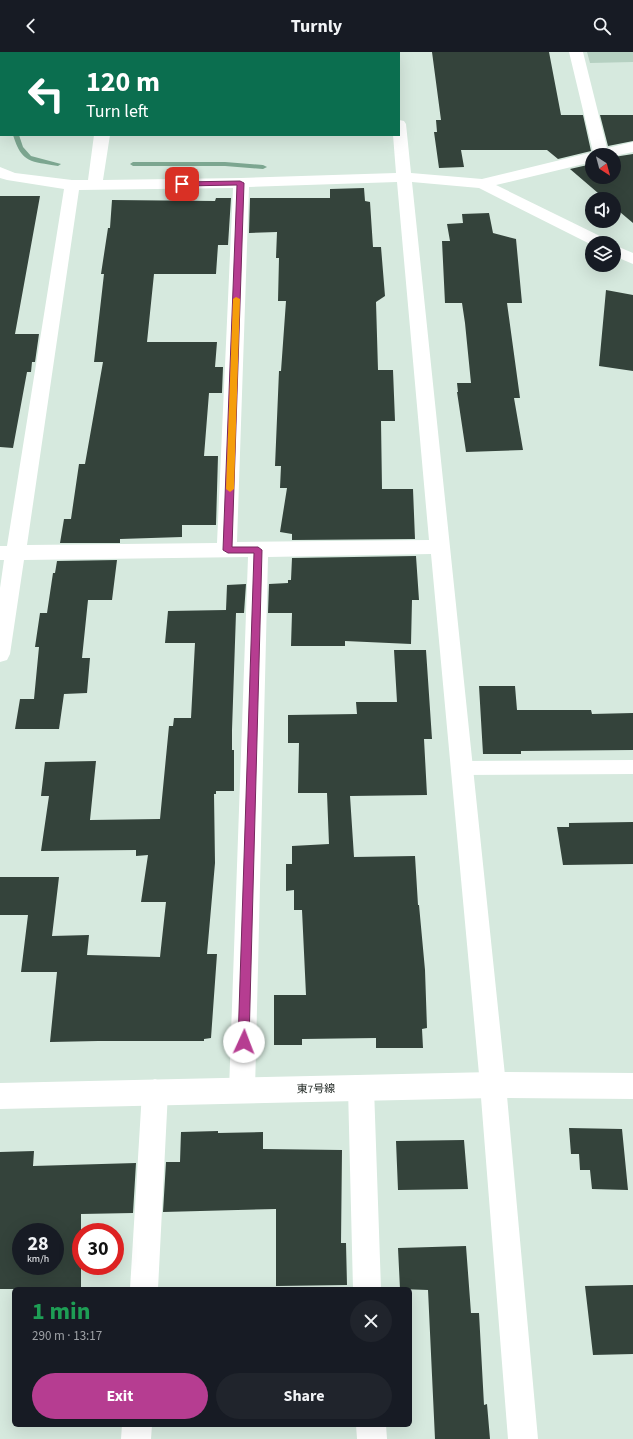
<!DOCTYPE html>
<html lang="en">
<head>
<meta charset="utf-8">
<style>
	:root { --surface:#171b24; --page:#20242c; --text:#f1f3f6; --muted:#9ea1a6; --accent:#b63d91 }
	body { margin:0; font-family:"Source Sans 3","Noto Sans JP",sans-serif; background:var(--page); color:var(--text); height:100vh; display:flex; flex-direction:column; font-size:15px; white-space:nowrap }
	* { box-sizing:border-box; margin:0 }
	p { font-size:13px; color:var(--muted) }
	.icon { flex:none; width:22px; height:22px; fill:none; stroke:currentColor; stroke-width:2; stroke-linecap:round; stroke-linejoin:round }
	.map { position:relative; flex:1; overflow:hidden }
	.drawer { position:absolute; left:12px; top:1235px; width:400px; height:140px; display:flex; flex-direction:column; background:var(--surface); border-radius:6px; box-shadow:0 4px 16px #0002 }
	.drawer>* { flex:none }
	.hud { position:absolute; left:0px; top:0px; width:400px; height:84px; box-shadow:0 4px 16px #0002; background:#0b6e4f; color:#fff; overflow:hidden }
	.needle { width:26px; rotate:144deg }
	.fabs { position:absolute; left:585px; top:96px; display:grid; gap:8px }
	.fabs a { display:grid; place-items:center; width:36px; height:36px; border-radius:50%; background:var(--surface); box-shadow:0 4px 16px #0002; font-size:20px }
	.speed { position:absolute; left:12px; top:1171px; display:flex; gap:8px; font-size:20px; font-weight:700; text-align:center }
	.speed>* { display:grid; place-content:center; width:52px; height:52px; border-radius:50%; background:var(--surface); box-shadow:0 4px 16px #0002; line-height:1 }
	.speed small { font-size:10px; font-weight:400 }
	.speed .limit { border:6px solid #d22; background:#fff; color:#111 }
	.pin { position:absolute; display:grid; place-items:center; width:34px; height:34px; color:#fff; margin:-17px; border-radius:8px; box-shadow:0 2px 6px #0006 }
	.me { position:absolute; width:44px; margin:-22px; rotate:2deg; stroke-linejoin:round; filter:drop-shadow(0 0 3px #0008) }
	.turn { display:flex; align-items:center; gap:14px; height:84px; padding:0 20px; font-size:18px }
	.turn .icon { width:52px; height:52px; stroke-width:2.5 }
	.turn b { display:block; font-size:28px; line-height:34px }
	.round { display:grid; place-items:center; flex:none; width:42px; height:42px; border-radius:21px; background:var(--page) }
	.head { display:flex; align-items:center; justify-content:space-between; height:68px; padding:0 20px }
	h1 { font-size:24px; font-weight:700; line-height:30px; color:#1e9e55 }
	.cta { display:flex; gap:8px; margin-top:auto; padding:8px 20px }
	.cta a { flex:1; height:46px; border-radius:24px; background:var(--accent); color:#fff; font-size:16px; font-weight:700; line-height:46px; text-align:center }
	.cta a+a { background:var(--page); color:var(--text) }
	header { display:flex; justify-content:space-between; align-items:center; height:52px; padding:0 20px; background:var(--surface); font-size:18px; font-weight:700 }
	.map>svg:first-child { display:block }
	.green { fill:#b5d0c1 }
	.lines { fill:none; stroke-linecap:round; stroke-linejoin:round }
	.stream { fill:#7ca690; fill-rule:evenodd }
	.building { fill:#34433b; fill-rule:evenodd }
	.lane { fill:#fff; fill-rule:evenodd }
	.street { fill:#fff; fill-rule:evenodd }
	.secondary { fill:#fff; fill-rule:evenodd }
	.route { fill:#b63d91; stroke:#76285e }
	.slow { fill:#f59e0b }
	.labels { text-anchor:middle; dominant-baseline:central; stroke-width:4; stroke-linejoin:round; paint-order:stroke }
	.street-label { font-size:11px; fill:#1c231f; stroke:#fff }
</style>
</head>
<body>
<header><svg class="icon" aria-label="back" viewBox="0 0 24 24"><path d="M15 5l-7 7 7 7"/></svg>Turnly<svg class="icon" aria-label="search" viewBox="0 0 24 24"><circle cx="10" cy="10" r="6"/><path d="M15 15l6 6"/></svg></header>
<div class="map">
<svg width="633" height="1387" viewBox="0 0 633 1387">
	<rect width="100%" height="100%" fill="#d6e9de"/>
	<path class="green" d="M587,0H633V10L590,11Z"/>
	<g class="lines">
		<path class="stream" d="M0,27H1V32H0Z
			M13,83H19L23,95L31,104L61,112L58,114C31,109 22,112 13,83Z
			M225,110L263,113L267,115L263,117L225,114H133L130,112L133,110Z"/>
	</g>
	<path class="building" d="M432,0H549L561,63H583L591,99L558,107L547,98H461L464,115L439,116L434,80H437L436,68H441Z
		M600,63H633V89L608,94Z
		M633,102V171L614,155V147H605L570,117L592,112V125H614V105Z
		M364,136L365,149L370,150L373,195H381L385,244L376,250L378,318H393L395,369H381L382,437H413L415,487L292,488V482L280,480L287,436H280L281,414H275L279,319H281L286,249H278L279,206H276L277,180L249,181L250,146H330V137Z
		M0,144H40L15,282H39L35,310H32L31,320H27L13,396L0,395Z
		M216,146H231L228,193H218L216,222H154L147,290H217L215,315H223L222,341H209L204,404H218L216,473H182V485L120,487V491H60L64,467H71L79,412H85L103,310H94L104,222H101L108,176H110L112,148L215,149Z
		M489,161L493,181L516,187L522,251H507L520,346H514L523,398L466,400L457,340H458L457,331H471L465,271L462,251H445L442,189H450L447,172L463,171L462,162Z
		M606,238L633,243V319L599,314Z
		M416,504L419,548H412L411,592L345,589V594H291L292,561H268L269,532L288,531V528H291L292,506Z
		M117,508L112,548H88L82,606H90L87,641L64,642L59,677H15L20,647H34L39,595H35L40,561H47L53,521H55L57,509Z
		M246,532L244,561H236L232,678V698H234V739H216V742H214L215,811L207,902H217L211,986L204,987V989H98L50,990L57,920H21L28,863H0V825H59L52,884L89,883L87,903L160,905L166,850H141L148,803L136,804V798L41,799L49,744H41L45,710L96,709L90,768L160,767L169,674H173L174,666H191L195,591H165L168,559L226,558L227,533Z
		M394,598H426L432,687H424L427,743L350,744L354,805L415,804L418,853H419L425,918L427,976L422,977L423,996H376V986L302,987V993H274V943H306L302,858H294V838L286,839V812H292V794L329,792L327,741H298L299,691H288V663L357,662L356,650H397Z
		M479,634H515L517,658H591L592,662L633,661V698L521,699V702H483Z
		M633,770V812L563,813L557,775H569V771Z
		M569,1076L622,1077L628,1138L592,1137L590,1118H580L579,1102H571Z
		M218,1079V1081L263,1080V1097L342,1098L341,1191H346L347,1233L276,1234V1157L163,1160L166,1110H180L181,1080Z
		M464,1088L468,1137L398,1138L396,1089Z
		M34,1099L33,1114L136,1111L133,1161L81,1162V1237H0V1100ZM21,1180H55V1214H21Z
		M466,1194L471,1261H479L484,1353L487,1352L490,1387H435L428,1238L400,1237L398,1196Z
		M633,1233V1302L593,1303L585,1234Z"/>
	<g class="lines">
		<path class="lane" d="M633,708V722L461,723L455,721L453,716L455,711L461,709Z"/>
		<path class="street" d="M106,0H120V1H106Z
			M386,0H400L399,3V1Z
			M569,0H583L607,96L633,90V100L614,104L592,103V110L496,133L606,187L608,191H592V193L479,136L412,130L506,1033L538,1387H508L480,1033L431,502L268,505L255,1038L251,1047L242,1051L233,1047L229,1038L248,505L24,508L10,602L7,608L0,610V536L4,508H0V494H7L64,137L7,128L0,126V115L15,121L72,128H88L94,83H110L103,128L241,126L396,121L393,83H399V68L404,69L406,72L411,121L482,127L593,100ZM397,130L429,488L237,490L249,135ZM233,136L217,491L27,493L79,138Z
			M614,193L633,201V212L614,204Z
			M361,1023L370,1027L374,1036L381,1237H353L348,1036L352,1027Z
			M155,1027L164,1031L168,1040L158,1237H130L142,1040L146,1031Z
			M122,1373H152L151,1387H121Z
			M356,1373H386L387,1387H357Z"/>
		<path class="secondary" d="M493,1020L633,1021V1047L493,1046L0,1057V1031Z"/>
	</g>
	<path class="route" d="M240,129L244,131L232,495H258L262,498L249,990L247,994L244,995L240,994L238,990L254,501H228L223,498L237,133L182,134L179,132L182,130Z"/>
	<path class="slow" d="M236,245L240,247L234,437L230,440L226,437L233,247Z"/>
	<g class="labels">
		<g class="street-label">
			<text transform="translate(316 1037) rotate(-1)">東7号線</text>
		</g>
	</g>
</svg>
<div class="fabs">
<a><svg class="needle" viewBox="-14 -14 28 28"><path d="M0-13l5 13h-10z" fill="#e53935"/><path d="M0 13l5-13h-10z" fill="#9ea1a6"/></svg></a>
<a><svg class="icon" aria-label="sound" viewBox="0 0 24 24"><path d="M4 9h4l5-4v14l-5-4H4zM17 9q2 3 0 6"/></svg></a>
<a><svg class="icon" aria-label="layers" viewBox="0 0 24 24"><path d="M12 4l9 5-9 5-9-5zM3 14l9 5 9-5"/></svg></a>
</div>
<div class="speed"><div>28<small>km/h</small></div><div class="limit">30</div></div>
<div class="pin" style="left:182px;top:132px;background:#d93025"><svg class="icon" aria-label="arrive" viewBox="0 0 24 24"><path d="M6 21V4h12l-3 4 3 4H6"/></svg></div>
<svg class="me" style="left:244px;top:990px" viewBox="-20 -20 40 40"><circle r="19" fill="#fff"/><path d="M0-13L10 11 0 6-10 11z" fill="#b63d91"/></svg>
<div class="hud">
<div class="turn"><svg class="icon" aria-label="left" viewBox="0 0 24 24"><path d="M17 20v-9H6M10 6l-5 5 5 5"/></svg><div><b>120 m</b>Turn left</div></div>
</div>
<section class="drawer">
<div class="head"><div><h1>1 min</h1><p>290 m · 13:17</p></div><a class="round"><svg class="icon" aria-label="close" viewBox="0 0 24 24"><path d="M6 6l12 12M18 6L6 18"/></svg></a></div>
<div class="cta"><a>Exit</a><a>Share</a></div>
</section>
</div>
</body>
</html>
